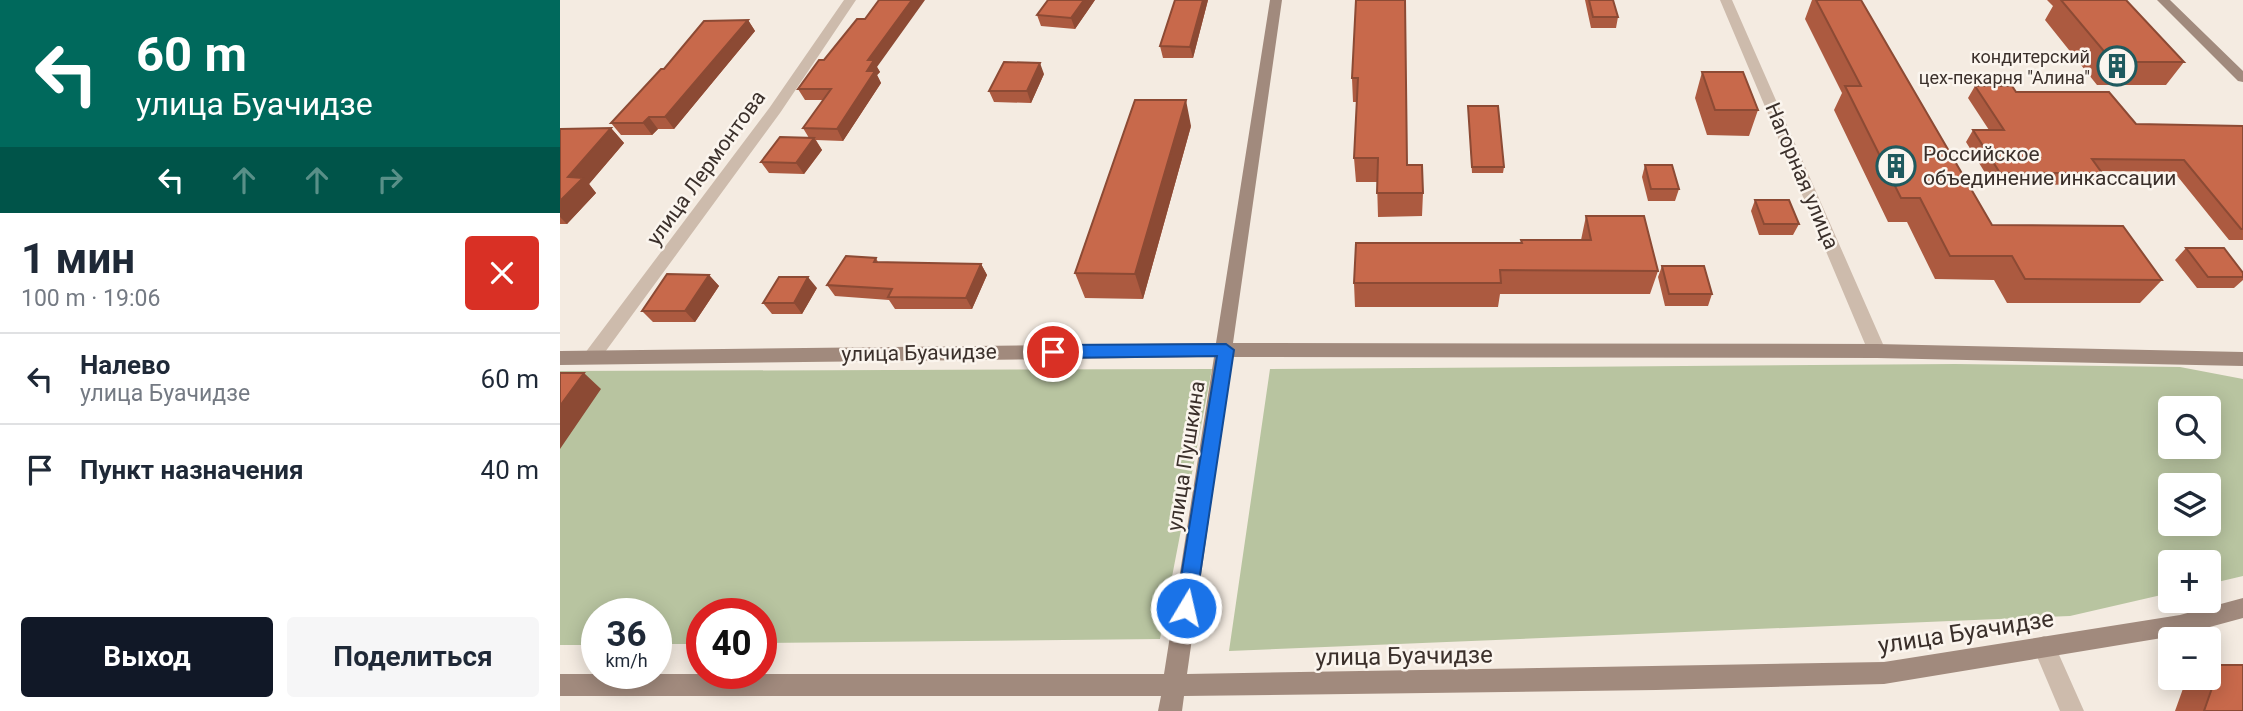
<!DOCTYPE html>
<html lang="ru">
<head>
<meta charset="utf-8">
<style>
	:root { --surface:#fff; --page:#f6f6f7; --text:#1f2937; --muted:#747a83; --line:#e0e1e3; --accent:#111827 }
	body { margin:0; font-family:Roboto,sans-serif; background:var(--page); color:var(--text); height:100vh; display:flex; flex-direction:column; font-size:26px; white-space:nowrap }
	* { box-sizing:border-box; margin:0 }
	p { font-size:23px; color:var(--muted) }
	.icon { flex:none; width:38px; height:38px; fill:none; stroke:currentColor; stroke-width:2; stroke-linecap:round; stroke-linejoin:round }
	.map { position:relative; flex:1; overflow:hidden }
	.details { display:flex; flex-direction:column; background:var(--surface); width:560px }
	.details>* { flex:none }
	.banner { background:#00695c; color:#fff; overflow:hidden }
	.fabs { position:absolute; left:1598px; top:396px; display:grid; gap:14px }
	.fabs a { display:grid; place-items:center; width:63px; height:63px; border-radius:7px; background:var(--surface); box-shadow:0 4px 18px #0003; font-size:35px }
	.speed { position:absolute; left:21px; top:598px; display:flex; gap:14px; font-size:35px; font-weight:700; text-align:center }
	.speed>* { display:grid; place-content:center; width:91px; height:91px; border-radius:50%; background:var(--surface); box-shadow:0 4px 18px #0003; line-height:1 }
	.speed small { font-size:18px; font-weight:400 }
	.speed .limit { border:10px solid #d22; background:#fff; color:#111 }
	.pin { position:absolute; display:grid; place-items:center; width:60px; height:60px; color:#fff; margin:-30px; border:4px solid #fff; border-radius:50%; box-shadow:0 2px 7px #0007 }
	.me { position:absolute; width:77px; margin:-38px; rotate:9deg; stroke-linejoin:round; filter:drop-shadow(0 0 5px #0008) }
	.turn { display:flex; align-items:center; gap:24px; height:147px; padding:0 21px; font-size:32px }
	.turn .icon { width:91px; height:91px; stroke-width:2.5 }
	.turn b { display:block; font-size:49px; line-height:60px }
	.lanes { display:flex; align-items:center; height:66px; padding:0 21px; background:#0003; justify-content:center; gap:35px; direction:ltr }
	.lanes .off { opacity:.35 }
	.round { display:grid; place-items:center; flex:none; width:74px; height:74px; border-radius:7px; background:var(--page) }
	.summary { display:flex; align-items:center; justify-content:space-between; height:119px; padding:0 21px }
	h1 { font-size:42px; font-weight:700; line-height:52px }
	.cta { display:flex; gap:14px; margin-top:auto; padding:14px 21px }
	.cta a { flex:1; height:80px; border-radius:7px; background:var(--accent); color:#fff; font-size:28px; font-weight:700; line-height:80px; text-align:center }
	.cta a+a { background:var(--page); color:var(--text) }
	ul { padding:0; list-style:none }
	li { display:flex; align-items:center; gap:21px; height:91px; padding:0 21px; border-top:2px solid var(--line) }
	li div { flex:1 }
	li b { display:block; font-size:26px }
	li em { font-style:normal }
	main { display:flex; flex:1; min-height:0 }
	.map>svg:first-child { display:block }
	.green { fill:#b8c4a0; fill-rule:evenodd }
	.lines { fill:none; stroke-linecap:round; stroke-linejoin:round }
	.street { fill:#cdbbac; fill-rule:evenodd }
	.secondary { fill:#a18a7d; fill-rule:evenodd }
	.wall { fill:#ac5a40 }
	.shaded-wall { fill:#8c4a34 }
	.building { fill:#c8694b; stroke:#8c4a34; stroke-width:2 }
	.route { fill:#1a73e8; stroke:#114b97; stroke-width:2 }
	.labels { text-anchor:middle; dominant-baseline:central; stroke-width:5; stroke-linejoin:round; paint-order:stroke }
	.far-poi-label { font-size:18px; fill:#3b302b; stroke:#fbf5ee; text-anchor:end }
	.poi-label { font-size:21px; fill:#3b302b; stroke:#fbf5ee; text-anchor:start }
	.street-label { font-size:21px; fill:#3b302b; stroke:#fbf5ee }
	.near-street-label { font-size:24px; fill:#3b302b; stroke:#fbf5ee }
</style>
</head>
<body>
<main>
<section class="details">
<div class="banner">
<div class="turn"><svg class="icon" aria-label="left" viewBox="0 0 24 24"><path d="M17 20v-9H6M10 6l-5 5 5 5"/></svg><div><b>60 m</b>улица Буачидзе</div></div>
<div class="lanes"><svg class="icon" aria-label="left" viewBox="0 0 24 24"><path d="M17 20v-9H6M10 6l-5 5 5 5"/></svg><svg class="icon off" aria-label="ahead" viewBox="0 0 24 24"><path d="M12 20V5M6 11l6-6 6 6"/></svg><svg class="icon off" aria-label="ahead" viewBox="0 0 24 24"><path d="M12 20V5M6 11l6-6 6 6"/></svg><svg class="icon off" aria-label="right" viewBox="0 0 24 24"><path d="M7 20v-9h11M14 6l5 5-5 5"/></svg></div>
</div>
<div class="summary"><div><h1>1 мин</h1><p>100 m · 19:06</p></div><a class="round" style="background:#d93025;color:#fff"><svg class="icon" aria-label="close" viewBox="0 0 24 24"><path d="M6 6l12 12M18 6L6 18"/></svg></a></div>
<ul>
<li><svg class="icon" aria-label="left" viewBox="0 0 24 24"><path d="M17 20v-9H6M10 6l-5 5 5 5"/></svg><div><b>Налево</b><p>улица Буачидзе</p></div><em>60 m</em></li>
<li><svg class="icon" aria-label="arrive" viewBox="0 0 24 24"><path d="M6 21V4h12l-3 4 3 4H6"/></svg><div><b>Пункт назначения</b></div><em>40 m</em></li>
</ul>
<div class="cta"><a>Выход</a><a>Поделиться</a></div>
</section>
<div class="map">
<svg width="1683" height="711" viewBox="0 0 1683 711">
	<rect width="100%" height="100%" fill="#f4ebe1"/>
	<path class="green" d="M1395,364L1620,367L1683,379V576L1649,584L1648,562H1610V593L1510,616L669,651L710,369ZM1610,408H1648V446H1610ZM1610,485H1648V523H1610Z
		M652,369L600,639L201,643V614H142V644H96V614H37V645H0V371Z"/>
	<g class="lines">
		<path class="street" d="M284,0H296L220,113L37,363H25L22,358L25,353L210,107Z
			M1160,0H1172L1326,351L1323,356H1311L1308,351Z
			M1484,636L1492,639L1524,711H1500L1473,647L1476,639Z"/>
		<path class="secondary" d="M710,0H722L673,343L1317,344L1683,352V366L1317,358L672,357L627,674L1324,662L1620,615L1683,598V618L1620,635L1324,684L1096,690L624,696L622,711H598L601,696H0V674H604L654,357L0,365V351L656,343Z
			M1597,0H1610L1683,71V82L1678,81Z"/>
	</g>
	<path class="wall" d="M535,0L515,29L481,26L477,15Z
		M615,0H648L633,58H603L600,46Z
		M796,0L847,165L863,193L862,216L818,217L817,182H796L794,158L797,102H793L792,78Z
		M1025,0H1053L1058,17L1056,28H1031Z
		M1252,0H1301L1432,225L1602,280L1580,303H1447L1434,280L1375,279L1347,222H1328L1274,110L1282,93L1245,19Z
		M1487,0H1566L1624,62L1606,85H1537L1485,20L1493,6Z
		M188,20L195,31L114,129H98L92,135H61L51,123L104,69Z
		M317,67L320,72L317,75L321,83L283,141L256,140L262,150L244,174L209,173L201,162L249,138L243,128L263,100H245L238,89Z
		M1142,72L1198,110L1189,136L1147,135L1135,98Z
		M484,74L471,103L434,102L429,91Z
		M1415,86L1456,92L1576,124L1683,126V240H1669L1614,172L1541,171L1542,173L1533,185L1432,184L1406,142L1413,130H1429L1408,98Z
		M908,106L944,167L943,173H912Z
		M631,126L583,299L525,298L515,273Z
		M51,128L64,143L29,184L36,193L7,224H0V129Z
		M1085,165L1119,189L1115,201H1088L1082,177Z
		M1195,200L1239,224L1233,235H1199L1191,211Z
		M1026,216L1098,271L1090,294H940L938,307H795L794,283L961,243V240H1021Z
		M1626,248L1683,273V280L1674,288H1637L1615,260Z
		M316,258L318,262L421,264L427,275L412,309H335L329,300L275,296L267,285Z
		M1102,266L1152,294L1148,306H1105L1098,277Z
		M149,275L159,286L135,322H93L82,311Z
		M257,288L242,314H212L203,303Z
		M1660,665L1683,711H1615L1625,683L1637,677H1648V671Z"/>
	<path class="shaded-wall" d="M352,0H365L317,67L320,72L317,75L321,83L283,141L277,129L307,71L308,60Z
		M524,0H535L515,29L511,18Z
		M643,0H648L633,58L630,47Z
		M188,20L195,31L114,129L105,117Z
		M480,63L484,74L471,103L467,91Z
		M626,100L631,126L583,299L575,274Z
		M89,117L98,129L92,135L83,123Z
		M51,128L64,143L29,184L36,193L7,224L0,217V201L8,177Z
		M254,138L262,150L244,174L236,163Z
		M421,264L427,275L412,309L406,298Z
		M149,275L159,286L135,322L125,311Z
		M248,277L257,288L242,314L234,303Z
		M24,373L41,389L0,449V406Z"/>
	<path class="building" d="M319,0H352L308,60H314L307,71H315L277,129L243,128L271,89H238L259,60H264L297,19H305Z
		M488,0H524L511,18L477,15Z
		M615,0H643L630,47L600,46Z
		M796,0H845L847,165H862L863,193H817L818,158H794L798,78H792Z
		M1029,0H1053L1058,17H1033Z
		M1256,0H1301L1432,225L1563,226L1602,280L1465,279L1452,256H1390L1360,198H1341L1285,86H1301Z
		M1501,0H1566L1624,62H1553Z
		M188,20L105,117H89L83,123H51L101,69H104L144,21Z
		M444,62L480,63L467,91H429Z
		M1142,72H1183L1198,110H1155Z
		M1415,86H1452L1456,92H1549L1576,124L1683,126V229H1681L1624,160L1532,159L1542,173H1440L1413,130H1444Z
		M575,100H626L575,274L515,273Z
		M908,106H938L944,167H912Z
		M51,128L8,177L23,178L0,201V129Z
		M220,137L254,138L236,163L201,162Z
		M1085,165H1112L1119,189H1091Z
		M1195,200H1229L1239,224H1204Z
		M1026,216H1084L1098,271L940,270L941,283H794L796,243H962L961,240H1031Z
		M1626,248H1664L1683,273V277H1648Z
		M286,256L316,258L314,262L421,264L406,298L328,297L332,289L267,285Z
		M1102,266H1144L1152,294H1109Z
		M107,274L149,275L125,311H82Z
		M219,277H248L234,303H203Z
		M0,373H24L0,406Z
		M1660,665H1683V711H1644Z"/>
	<path class="route" d="M666,344L674,350L635,608L633,614L626,617L619,614L616,608L657,356L493,358L485,352L493,345Z"/>
	<defs>
		<g id="building-ring" transform="scale(2.0125)"><circle r="9.5" fill="#fbf5ee" stroke="#1f5a5e" stroke-width="1.5"/><path d="M-4-6H4V6H1V3H-1V6H-4ZM-2.5-4.3h1.7v1.8h-1.7ZM.8-4.3h1.7v1.8H.8ZM-2.5-1h1.7V.8h-1.7ZM.8-1h1.7V.8H.8Z" fill="#1f5a5e"/></g>
	</defs>
	<g fill-rule="evenodd">
		<use href="#building-ring" x="1557" y="66"/>
		<use href="#building-ring" x="1336" y="166"/>
	</g>
	<g class="labels">
		<g class="far-poi-label">
			<text x="1530" y="56">кондитерский<tspan x="1530" dy="21">цех-пекарня "Алина"</tspan></text>
		</g>
		<g class="poi-label">
			<text x="1363" y="154">Российское<tspan x="1363" dy="24">объединение инкассации</tspan></text>
		</g>
		<g class="street-label">
			<text transform="translate(146 168) rotate(-54)">улица Лермонтова</text>
			<text transform="translate(1242 176) rotate(67)">Нагорная улица</text>
			<text transform="translate(359 353) rotate(-1)">улица Буачидзе</text>
			<text transform="translate(626 456) rotate(-81)">улица Пушкина</text>
		</g>
		<g class="near-street-label">
			<text transform="translate(1406 632) rotate(-9)">улица Буачидзе</text>
			<text transform="translate(844 656) rotate(-1)">улица Буачидзе</text>
		</g>
	</g>
</svg>
<div class="fabs">
<a><svg class="icon" aria-label="search" viewBox="0 0 24 24"><circle cx="10" cy="10" r="6"/><path d="M15 15l6 6"/></svg></a>
<a><svg class="icon" aria-label="layers" viewBox="0 0 24 24"><path d="M12 4l9 5-9 5-9-5zM3 14l9 5 9-5"/></svg></a>
<a>+</a>
<a>−</a>
</div>
<div class="speed"><div>36<small>km/h</small></div><div class="limit">40</div></div>
<div class="pin" style="left:493px;top:352px;background:#d93025"><svg class="icon" aria-label="arrive" viewBox="0 0 24 24"><path d="M6 21V4h12l-3 4 3 4H6"/></svg></div>
<svg class="me" style="left:626px;top:608px" viewBox="-20 -20 40 40"><circle r="17" fill="#1a73e8" stroke="#fff" stroke-width="3"/><path d="M0-11L8 9 0 5-8 9z" fill="#fff"/></svg>
</div>
</main>
</body>
</html>
